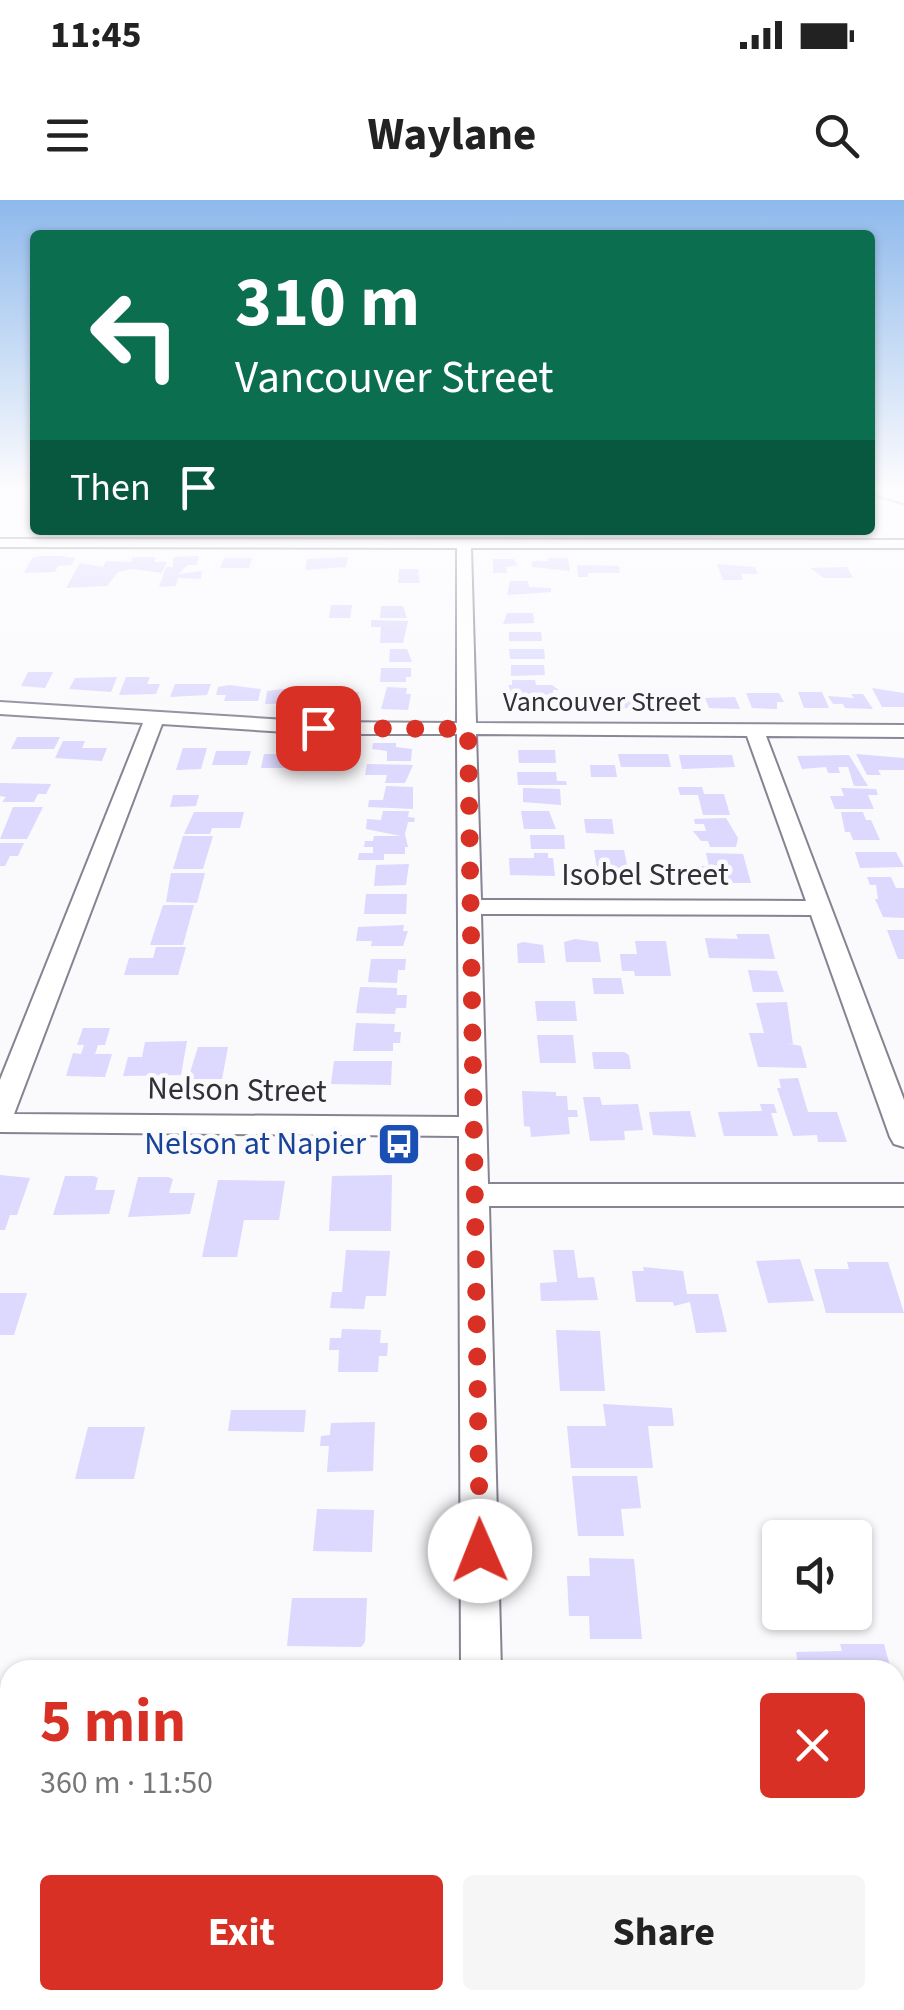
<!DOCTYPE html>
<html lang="en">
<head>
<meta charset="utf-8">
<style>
	:root { --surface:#fff; --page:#f6f6f6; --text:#222; --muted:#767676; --accent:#d93025 }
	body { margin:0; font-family:"Source Sans 3",sans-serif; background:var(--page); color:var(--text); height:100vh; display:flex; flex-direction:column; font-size:38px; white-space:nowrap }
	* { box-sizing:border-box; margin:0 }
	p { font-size:32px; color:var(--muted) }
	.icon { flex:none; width:55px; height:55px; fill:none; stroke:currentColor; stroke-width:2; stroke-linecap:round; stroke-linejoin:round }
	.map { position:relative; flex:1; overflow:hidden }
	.details { position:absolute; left:0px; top:1460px; width:905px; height:350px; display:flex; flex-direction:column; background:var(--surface); border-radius:30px 30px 0 0; box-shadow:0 2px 8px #0004 }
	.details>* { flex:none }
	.hud { position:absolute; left:30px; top:30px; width:845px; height:305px; border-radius:10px; box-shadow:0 2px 8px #0004; background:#0b6e4f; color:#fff; overflow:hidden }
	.fabs { position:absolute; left:762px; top:1320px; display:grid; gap:20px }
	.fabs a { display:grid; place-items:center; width:110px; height:110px; border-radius:10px; background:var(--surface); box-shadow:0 2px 8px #0004; font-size:50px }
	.pin { position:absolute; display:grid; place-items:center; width:85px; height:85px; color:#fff; margin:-42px; border-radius:20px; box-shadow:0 5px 15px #0006 }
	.me { position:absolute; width:110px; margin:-55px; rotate:359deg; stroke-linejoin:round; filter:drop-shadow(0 0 8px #0008) }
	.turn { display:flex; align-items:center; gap:35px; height:210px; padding:0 40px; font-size:45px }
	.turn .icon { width:130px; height:130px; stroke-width:2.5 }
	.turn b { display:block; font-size:70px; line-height:85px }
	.then { display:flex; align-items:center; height:95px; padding:0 40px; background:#0003; gap:20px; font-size:38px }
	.round { display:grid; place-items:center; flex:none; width:105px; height:105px; border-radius:10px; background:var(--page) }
	.overview { display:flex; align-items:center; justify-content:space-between; height:170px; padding:0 40px }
	h1 { font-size:60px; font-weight:700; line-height:75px; color:var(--accent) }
	.button { display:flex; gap:20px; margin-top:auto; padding:20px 40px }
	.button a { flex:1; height:115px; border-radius:10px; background:var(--accent); color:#fff; font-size:40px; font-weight:700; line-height:115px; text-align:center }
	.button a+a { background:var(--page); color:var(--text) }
	.status { display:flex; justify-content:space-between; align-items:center; height:70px; padding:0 50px; background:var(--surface); direction:ltr }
	.status svg { height:28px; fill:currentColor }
	header { display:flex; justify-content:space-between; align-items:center; height:130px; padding:0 40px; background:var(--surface); font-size:45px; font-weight:700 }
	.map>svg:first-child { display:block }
	.building { fill:#dcd8fe }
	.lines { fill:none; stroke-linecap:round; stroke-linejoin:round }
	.minor-casing { stroke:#868493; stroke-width:4 }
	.major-casing { stroke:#868493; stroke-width:5 }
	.minor { fill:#fff; fill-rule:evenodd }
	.major { fill:#fff; fill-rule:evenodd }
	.route { stroke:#d93025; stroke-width:18; stroke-dasharray:0 32.4 }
	.labels { text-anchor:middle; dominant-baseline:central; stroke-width:9; stroke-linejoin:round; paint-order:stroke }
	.far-street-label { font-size:28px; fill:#303036; stroke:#faf9fc }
	.street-label { font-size:32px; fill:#303036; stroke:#faf9fc }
	.transit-label { font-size:32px; fill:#164399; stroke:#faf9fc; text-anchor:end }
</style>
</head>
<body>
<div class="status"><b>11:45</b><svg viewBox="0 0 49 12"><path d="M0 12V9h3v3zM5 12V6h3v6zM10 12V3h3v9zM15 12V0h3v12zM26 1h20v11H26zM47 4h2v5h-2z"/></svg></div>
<header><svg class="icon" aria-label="menu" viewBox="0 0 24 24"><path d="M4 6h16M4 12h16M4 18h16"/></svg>Waylane<svg class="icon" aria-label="search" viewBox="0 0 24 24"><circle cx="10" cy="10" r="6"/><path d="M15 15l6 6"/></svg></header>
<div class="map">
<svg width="904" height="1810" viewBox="0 0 904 1810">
	<rect width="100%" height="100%" fill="#faf9fc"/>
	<path class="building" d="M40,356H61L75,358L72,365L58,366L55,372L24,373L32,358Z
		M199,356L197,365H188L178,374L202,371L201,379L178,378L176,386L159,387L166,367H173V357Z
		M133,357H156L154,362H167L162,373L132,369L118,372L107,386L66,388L80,363L103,367L106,361L131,362Z
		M348,357L346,367L305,370L307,359Z
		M224,358H252L249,368H220Z
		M548,358H568L570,371L532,367V361H549Z
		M493,359H513L518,365L506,367L507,373H493Z
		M717,364L755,367L758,374H741L743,380H723Z
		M577,365L619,366L620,373H588V377H578Z
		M847,367L853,378H824L810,368Z
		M399,369H418L420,383H398Z
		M510,381H528L529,387L551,388V392L507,395Z
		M331,405H352L350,418H329Z
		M381,406H403L407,418H380Z
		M507,413H533L534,423L503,424Z
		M371,420L408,421L403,443H380L381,427H371Z
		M509,432H541L542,441H509Z
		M390,449H407L412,462H389Z
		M509,449H544L545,459H510Z
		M511,465H544L545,475L511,476Z
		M381,468H411V477H406V482H380Z
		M28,472H53L45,488L21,486Z
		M117,477L111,492L69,489L75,478Z
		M126,477H150L147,484H160L156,494L119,495Z
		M512,480H535L536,485H552L559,490H553V495L512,494L508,485H512Z
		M175,484H211L207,495L170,497Z
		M229,485L261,489L258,501H224L226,495H216L218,487Z
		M387,487L407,488L406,494H411L408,510L381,509Z
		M872,488L904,493V507H882Z
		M283,489L309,494L308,503L265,504L267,491Z
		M321,492H359L357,501L319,504Z
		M640,492L681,496L685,509L623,508L621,495H640Z
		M798,492H822L829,508H804Z
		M746,493H779L784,502H777V509L752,508Z
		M851,494H863L873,509L845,508L843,504H833L828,496L854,498Z
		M735,497L740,509L709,508L705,498Z
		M513,498H536L537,510H513Z
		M17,537H60L54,549H11Z
		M63,541H85L82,548H107L102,561L55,558Z
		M373,543H396V547L412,549L411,561H387V551L372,549Z
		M183,548H207L201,569L176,570Z
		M518,550H555L556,563H519Z
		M216,551H251L247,565H212Z
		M264,554H300L297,568H261Z
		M618,554H668L671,567H621Z
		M856,554L904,558V570H878L881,575H867Z
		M679,555H732L735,567L682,569Z
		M849,555L868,586H854L848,567H838L840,573H828L826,567L802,569L797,556Z
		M367,564L413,565L405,583H385L387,575H365Z
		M590,565H615L617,577H591Z
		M517,572H556L557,581H566L567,585H518Z
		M0,583L51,584L46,594H38L34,602H2L6,597L0,596Z
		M386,586L413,587V609L368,607L369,600H383Z
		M678,587H702L704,594H724L730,615H703L698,595H680Z
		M523,588L560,589L561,605L523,602Z
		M841,588L876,589L878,595H868L874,609H835L830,596H844Z
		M173,595H199L196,606L170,607Z
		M13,607H43L27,639H0Z
		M383,611H409L408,617L415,618L414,622H408L405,634L408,647H405V654H384V660H358L359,653H373V647H364L365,641H373L374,636H401L366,629L367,619L381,620Z
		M521,611H549L556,629H524Z
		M194,612H244L240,628H212L210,634H184Z
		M841,612H863L866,620H871L880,640H853L850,632H845Z
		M726,618L738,638L736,647H710L708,641H701L693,631H706L704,624H695L694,619Z
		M584,619H612L614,634L586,633Z
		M530,635H564L565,649H531Z
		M183,636H213L203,669H173Z
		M0,643H24L18,656H10L5,666H0Z
		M594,650H624L629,675L599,681Z
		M855,652H896L904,667L860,668Z
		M534,653H548V658H553L555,676L510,675L509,658H534Z
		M706,653L743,654L751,683H684L680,666H709Z
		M409,664L406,685L374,686L376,665Z
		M171,673H205L197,703L166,702Z
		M867,677H891L896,688H904V718L883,717L875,699H878L876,685H870Z
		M366,694H407L406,714H364Z
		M163,705H194L183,745H150Z
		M404,725L403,731H408L403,746H371L372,741H356L358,727Z
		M887,730H904V759H898Z
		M736,734H769L775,759L709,758L705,738L738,739Z
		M575,739L598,742L601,762H566L564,742Z
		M635,741H666L671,776H635L634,771H622L620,754H637Z
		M523,742L543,745L545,763H518L517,744Z
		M156,747H186L178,775H124L129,758H153Z
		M371,759H406L405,770H398L397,783L368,782Z
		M748,770L777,771L784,792H753Z
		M592,778H621L624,794H594Z
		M360,787L397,788V795H407L406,808H396L395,814L356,813Z
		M535,801H575L577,821H537Z
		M787,802L793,844L785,843L801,846L807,868L758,867L749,833H764L756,803Z
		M356,823L395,824L394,832H401L400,843H393V851H353Z
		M83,828H110L105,845H98L95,854H112L105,877L66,876L73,853L81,854L84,845H77Z
		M537,835H573L576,863H540Z
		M187,841L181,875L123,876L128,857H142L145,842Z
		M198,847H228L222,879H188Z
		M592,852H624L629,855L631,869H594Z
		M334,861H392L391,885L331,884Z
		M798,878L808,912H837L847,942H818L817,935L793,936L777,888H781L779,879Z
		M522,891L556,892V896H567L568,910H577L578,917H568L570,934L531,937L530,927L524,926Z
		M583,897H600L602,905L638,904L643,930L624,931L625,940L590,941Z
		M760,904H774L777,913H771L778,936H724L718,912L762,911Z
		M690,911L696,937L653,935L649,912Z
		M0,975L30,978L17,1015H10L5,1030H0Z
		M392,975L391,1031H329L332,976Z
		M65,976H94L98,978L95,990H115L109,1014L53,1015Z
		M138,977H168L173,979L169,993H195L190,1014L128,1017Z
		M218,980L285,981L279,1020H244L237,1057H202Z
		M346,1050L390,1051L386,1096H366L364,1109L330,1108L332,1092H342Z
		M553,1050H574L578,1078L594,1077L598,1100L541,1101L540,1083L557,1082Z
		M800,1059L814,1101L768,1103L756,1061Z
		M847,1062H888L904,1113H826L814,1069H849Z
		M643,1067L683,1071L687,1094H718L727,1132L696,1133L690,1102L674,1106L673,1102H636L632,1071H644Z
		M0,1093H27L14,1135H0Z
		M342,1129L381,1130L380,1143H388L387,1156H379L378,1172H338L339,1150H329L330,1138H341Z
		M556,1130L600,1131L605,1191H560Z
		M603,1204L672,1208L674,1226H648L653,1268H571L567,1226H606Z
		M231,1210H306L304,1232L228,1231Z
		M375,1222L373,1271L327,1272L329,1246H320L321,1236L330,1235L331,1223Z
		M88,1227H145L134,1279H75Z
		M572,1276H637L641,1308L621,1309L624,1336H578Z
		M317,1309L374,1310L372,1352L313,1351Z
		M589,1358L634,1359L642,1439H590L589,1416H569L567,1376H590Z
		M292,1398H367L365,1442L361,1447L287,1446Z
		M840,1444H884L891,1470H799L796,1452L842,1451Z
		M272,1800H341V1809L271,1808Z"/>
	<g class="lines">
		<g class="minor-casing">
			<path id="minor" d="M0,339L904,340V348H471L476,523L904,525V537L766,536L904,900V947L894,944L890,937L811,715L481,714L488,984H904V1006H489L501,1470H461L459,936L0,932V880L143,523L0,514V502L318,522L457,523V348L0,347ZM162,524L318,534H457L459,917L14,914ZM476,534L747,536L806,701L481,700Z
				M463,1800H511V1810H463Z"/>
		</g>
		<g class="major-casing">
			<path id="major" d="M876,291L904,292V303L878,295Z"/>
		</g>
		<use href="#minor" class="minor"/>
		<use href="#major" class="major"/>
	</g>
	<linearGradient id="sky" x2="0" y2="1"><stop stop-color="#8eb9ec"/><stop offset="0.53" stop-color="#fdfcfe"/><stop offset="1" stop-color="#fdfcfe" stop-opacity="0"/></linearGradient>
	<rect width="904" height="545" fill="url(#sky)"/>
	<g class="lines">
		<path class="route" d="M318,528L468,529L480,1351"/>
	</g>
	<defs>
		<g id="bus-square" transform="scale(2.25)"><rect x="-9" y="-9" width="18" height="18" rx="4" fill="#1a4fb4" stroke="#faf9fc"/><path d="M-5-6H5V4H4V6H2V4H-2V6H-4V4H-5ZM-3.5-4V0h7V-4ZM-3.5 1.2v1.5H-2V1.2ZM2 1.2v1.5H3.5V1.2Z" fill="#fff"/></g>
	</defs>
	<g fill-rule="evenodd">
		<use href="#bus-square" x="399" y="944"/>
	</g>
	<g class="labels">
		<g class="far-street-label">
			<text x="602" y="502">Vancouver Street</text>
		</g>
		<g class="street-label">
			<text x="645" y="675">Isobel Street</text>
			<text transform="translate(237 890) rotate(1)">Nelson Street</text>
		</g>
		<g class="transit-label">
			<text x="366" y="944">Nelson at Napier</text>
		</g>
	</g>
</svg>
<div class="fabs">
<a><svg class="icon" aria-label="sound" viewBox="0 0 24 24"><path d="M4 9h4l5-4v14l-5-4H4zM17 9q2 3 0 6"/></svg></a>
</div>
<div class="pin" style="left:318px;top:528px;background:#d93025"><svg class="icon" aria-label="arrive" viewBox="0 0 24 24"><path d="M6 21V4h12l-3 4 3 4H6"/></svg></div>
<svg class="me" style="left:480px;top:1351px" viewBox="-20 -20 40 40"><circle r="19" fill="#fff"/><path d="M0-13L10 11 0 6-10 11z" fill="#d93025"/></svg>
<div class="hud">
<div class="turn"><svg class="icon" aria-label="left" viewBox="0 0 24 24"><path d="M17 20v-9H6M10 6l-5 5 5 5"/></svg><div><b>310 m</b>Vancouver Street</div></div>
<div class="then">Then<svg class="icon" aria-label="arrive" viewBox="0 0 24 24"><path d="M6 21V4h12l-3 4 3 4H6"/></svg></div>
</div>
<section class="details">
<div class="overview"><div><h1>5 min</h1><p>360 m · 11:50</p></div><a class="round" style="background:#d93025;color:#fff"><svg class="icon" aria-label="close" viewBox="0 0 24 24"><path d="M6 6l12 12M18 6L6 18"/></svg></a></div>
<div class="button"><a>Exit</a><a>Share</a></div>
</section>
</div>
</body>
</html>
